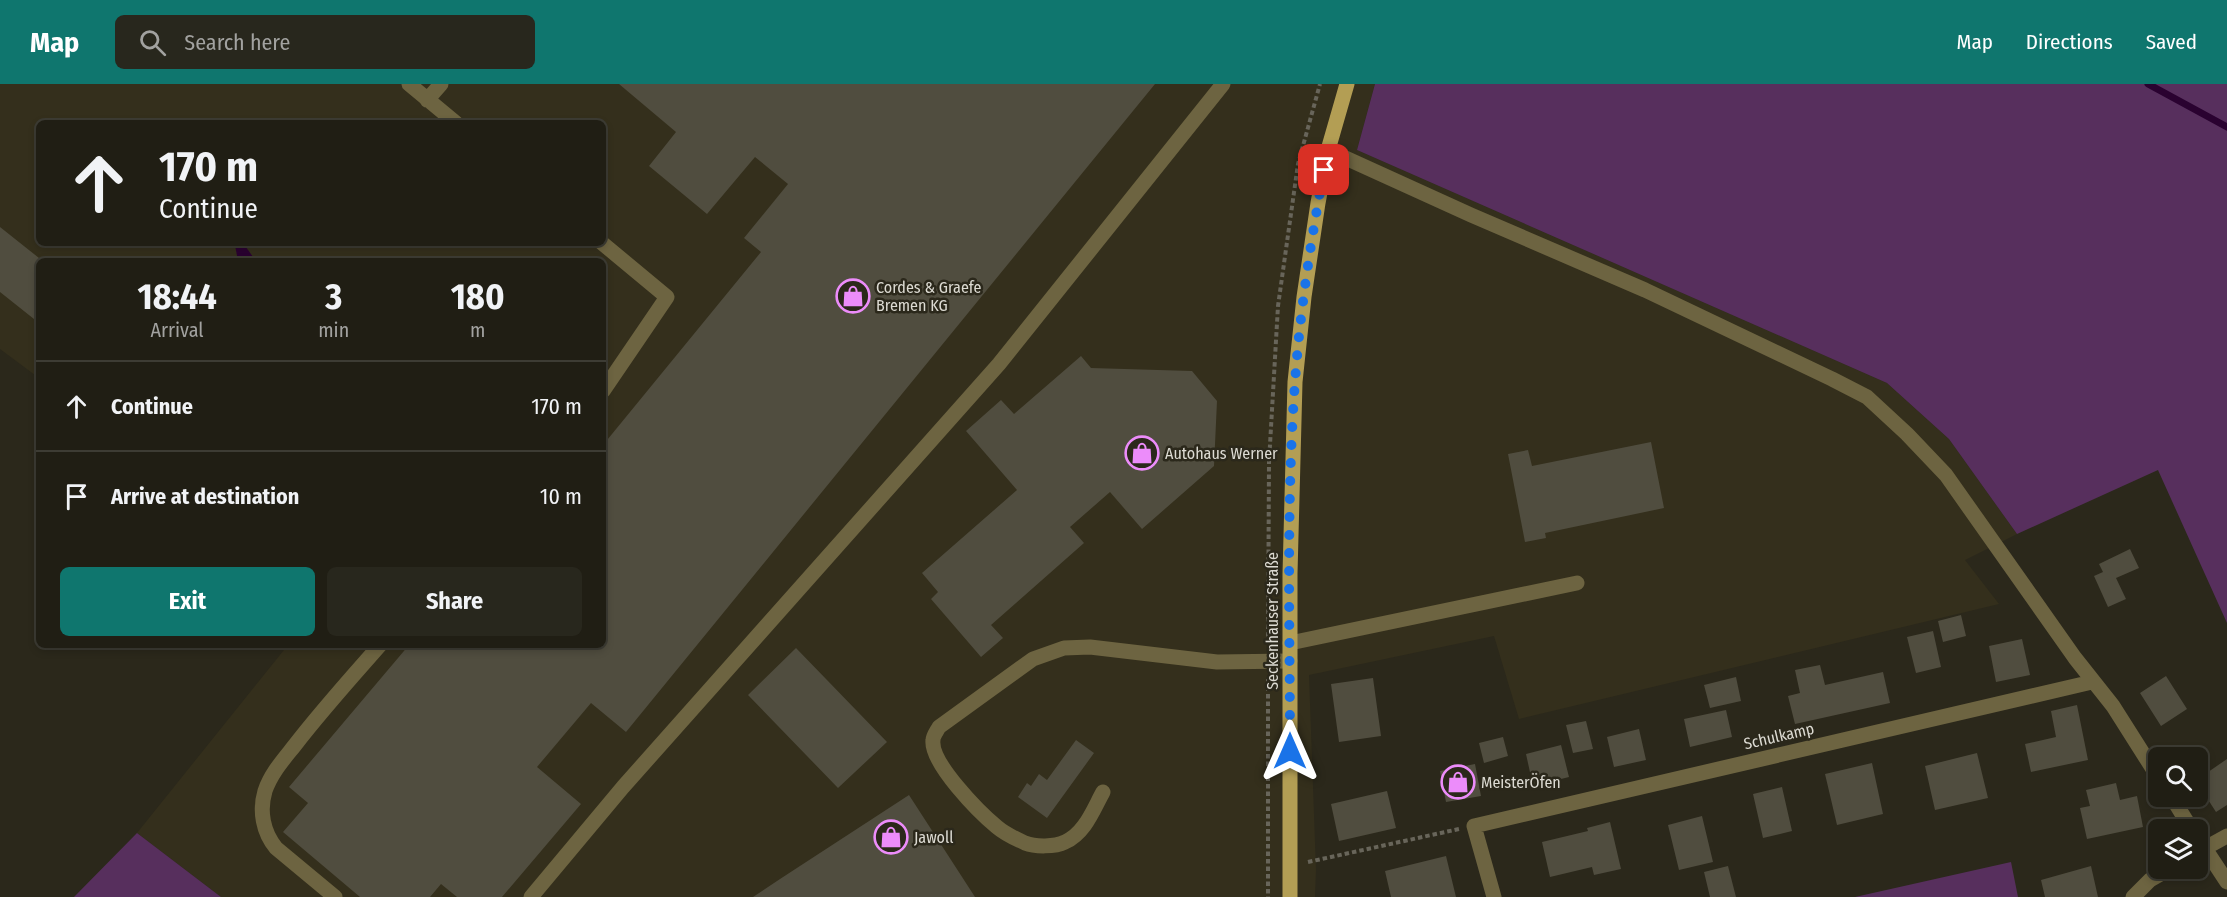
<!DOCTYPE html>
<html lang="en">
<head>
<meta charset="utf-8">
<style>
	:root { --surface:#201e14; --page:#28271d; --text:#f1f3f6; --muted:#a2a2a0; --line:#3d3c34; --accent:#0f766e }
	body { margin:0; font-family:"Fira Sans Condensed",sans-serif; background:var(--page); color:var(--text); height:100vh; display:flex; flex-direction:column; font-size:22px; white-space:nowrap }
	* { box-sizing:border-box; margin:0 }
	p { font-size:20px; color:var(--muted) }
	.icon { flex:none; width:33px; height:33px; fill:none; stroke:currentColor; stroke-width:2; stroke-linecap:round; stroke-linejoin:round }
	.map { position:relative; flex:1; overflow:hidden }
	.side { position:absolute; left:36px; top:174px; width:570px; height:390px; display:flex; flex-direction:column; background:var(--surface); border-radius:9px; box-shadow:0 3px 9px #0003,0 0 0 2px var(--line) }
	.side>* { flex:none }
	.banner { position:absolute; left:36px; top:36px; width:570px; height:126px; border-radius:9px; box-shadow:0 3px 9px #0003,0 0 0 2px var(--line); background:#201e14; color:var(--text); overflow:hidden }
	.controls { position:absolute; left:2148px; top:663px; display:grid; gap:12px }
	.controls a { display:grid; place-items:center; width:60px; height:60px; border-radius:9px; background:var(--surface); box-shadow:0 3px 9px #0003,0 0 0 2px var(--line); font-size:30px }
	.pin { position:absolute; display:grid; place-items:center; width:51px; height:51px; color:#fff; margin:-26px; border-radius:12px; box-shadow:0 3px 9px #0006 }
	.me { position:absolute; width:66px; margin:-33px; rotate:0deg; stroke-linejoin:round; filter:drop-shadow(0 0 4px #0008) }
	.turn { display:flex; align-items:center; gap:21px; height:126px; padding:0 24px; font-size:27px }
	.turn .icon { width:78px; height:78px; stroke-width:2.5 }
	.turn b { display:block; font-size:42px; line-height:51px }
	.eta { display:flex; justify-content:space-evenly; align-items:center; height:102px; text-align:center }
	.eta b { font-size:36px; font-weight:700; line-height:42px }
	.button { display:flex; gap:12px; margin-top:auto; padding:12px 24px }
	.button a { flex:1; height:69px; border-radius:9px; background:var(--accent); color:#fff; font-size:24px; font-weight:700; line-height:69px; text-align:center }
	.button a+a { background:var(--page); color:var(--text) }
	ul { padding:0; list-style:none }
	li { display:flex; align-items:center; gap:18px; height:90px; padding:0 24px; border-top:2px solid var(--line) }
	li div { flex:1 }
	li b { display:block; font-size:22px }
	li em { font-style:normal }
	header { display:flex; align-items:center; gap:36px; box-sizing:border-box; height:84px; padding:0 30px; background:var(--accent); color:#fff }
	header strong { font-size:28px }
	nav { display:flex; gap:33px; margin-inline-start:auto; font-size:21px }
	.search { width:420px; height:54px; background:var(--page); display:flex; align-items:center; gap:15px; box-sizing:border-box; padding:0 21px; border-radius:9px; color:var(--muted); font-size:22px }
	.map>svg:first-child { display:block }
	.built { fill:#342f1c; fill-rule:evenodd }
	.green { fill:#572f5d }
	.water { fill:#2a0230 }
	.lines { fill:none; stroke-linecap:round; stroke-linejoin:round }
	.stream { stroke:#2a0230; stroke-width:7 }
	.building { fill:#504d3f }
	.path { stroke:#68655a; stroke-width:4; stroke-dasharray:4.5 3; stroke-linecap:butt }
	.minor { stroke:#6d6441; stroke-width:15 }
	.major { stroke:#b39e54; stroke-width:15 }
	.route { stroke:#1a73e8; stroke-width:10; stroke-dasharray:0 18 }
	.labels { text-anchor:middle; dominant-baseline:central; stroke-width:5; stroke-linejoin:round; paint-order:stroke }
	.poi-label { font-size:16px; fill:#dddbd3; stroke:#2b281b; text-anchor:start }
	.street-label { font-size:16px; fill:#dddbd3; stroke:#2b281b }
</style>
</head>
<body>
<header>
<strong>Map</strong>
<div class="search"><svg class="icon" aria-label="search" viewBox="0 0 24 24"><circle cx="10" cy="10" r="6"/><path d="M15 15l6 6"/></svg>Search here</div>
<nav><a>Map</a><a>Directions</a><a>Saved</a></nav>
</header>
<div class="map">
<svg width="2227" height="813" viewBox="0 0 2227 813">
	<rect width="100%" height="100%" fill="#2b281b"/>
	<path class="built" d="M0,0H1375L1357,66L1887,299L1949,355L2017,450L1965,476L1999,520L1519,635L1494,552L1309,591L1316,786L1315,813H221L137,749L288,561H603V177H39V294L0,265ZM39,39H603V159H39Z"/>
	<path class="green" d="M1375,0H2227V539L2158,386L2017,450L1949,355L1887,299L1357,66Z
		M137,749L221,813H74Z
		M2011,778L2018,813H1855Z"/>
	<path class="water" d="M243,159L256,177H238L235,161Z"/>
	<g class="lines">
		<path class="stream" d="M2148,0L2227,43"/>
	</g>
	<path class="building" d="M619,0H1155L626,648L591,619L537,683L581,720L502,813H457L441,800L430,813H360L283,748L308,719L289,703L409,561H603V361L761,168L744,154L788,100L755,73L707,130L649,82L676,48Z
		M0,143L39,174V239L0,208Z
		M1081,272L1091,284L1192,287L1217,317L1214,382L1142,445L1110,408L1070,443L1084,459L991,541L1003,554L981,573L931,515L938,508L922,489L1017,406L966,347L1001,316L1014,330Z
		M1651,358L1664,424L1545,449L1546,454L1525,458L1508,370L1528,366L1532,382Z
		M2130,465L2139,484L2116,494L2126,515L2108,523L2094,492L2103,488L2099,480Z
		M1961,531L1966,552L1943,558L1938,537Z
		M1933,547L1941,583L1916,589L1907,553Z
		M2022,555L2030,591L1996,598L1989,562Z
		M796,564L887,658L838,704L748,611Z
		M1820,581L1825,601L1883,588L1890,619L1795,640L1788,612L1800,609L1795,586Z
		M2166,592L2187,625L2161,642L2140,609Z
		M1736,593L1741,617L1710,624L1704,601Z
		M1373,594L1381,652L1339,658L1331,600Z
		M2077,621L2088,676L2031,688L2025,660L2056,653L2051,627Z
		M1726,626L1732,653L1690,663L1684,635Z
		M1586,637L1593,665L1573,669L1566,641Z
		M1639,645L1646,676L1614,683L1607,653Z
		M1503,653L1508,672L1484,679L1479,659Z
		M1076,656L1094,669L1047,734L1018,713L1027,699L1031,702L1039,690L1047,696Z
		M1561,661L1569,693L1533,702L1526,670Z
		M1977,669L1988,714L1935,726L1925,682Z
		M2227,675V721L2216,728L2198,700V695Z
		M1872,679L1883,730L1837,741L1825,690Z
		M1475,680L1481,712L1446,718L1440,687Z
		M2116,699L2120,716L2137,712L2143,743L2087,755L2080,724L2090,722L2086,706Z
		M1782,703L1792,747L1763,754L1753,710Z
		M1387,707L1396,744L1339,757L1331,720Z
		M909,711L975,813H753L780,795Z
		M1702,732L1713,778L1679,786L1668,741Z
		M1610,738L1621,785L1594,791L1592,783L1550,793L1542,758L1588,747L1587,744Z
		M1446,772L1456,813H1391L1385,787Z
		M1728,782L1736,813H1710L1704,788Z
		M2091,782L2098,813H2045L2041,796Z"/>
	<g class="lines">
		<path class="path" d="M1268,560L1269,378L1278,222L1298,80L1320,0
			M1268,595V813
			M1308,778L1459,745"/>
		<path class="minor" d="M409,0L456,39
			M427,16L441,0
			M1328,66L1471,131L1645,206L1832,295L1867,313L1907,350L1946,391L2075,574L2113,622L2158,693
			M602,159L667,213L603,307
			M1290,559L1577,499
			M1103,708C1093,726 1085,749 1065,758C1055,763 1035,763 1025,759C1016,755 1004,749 997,743C980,729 930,679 933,656C933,652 937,647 939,643L1033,575L1064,564L1090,563L1217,578L1290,577
			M2171,712L2192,746
			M2198,754L2227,798
			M2198,768L2227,752
			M335,813L276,764C263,748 259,727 265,707C271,689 284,675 295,661C322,626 351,594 380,561
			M531,813L623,703L999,280L1223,0
			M1494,813L1474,742L2092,598
			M2133,813L2150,796L2171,784"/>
		<path class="major" d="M1290,813V490L1295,298L1304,213L1318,119L1328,66L1347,0"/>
	</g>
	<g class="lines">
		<path class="route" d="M1290,667C1290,544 1286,420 1295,298C1300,227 1311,156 1324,86"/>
	</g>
	<defs>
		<g id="shop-ring" transform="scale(1.725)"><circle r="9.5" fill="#2b281b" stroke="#ec8cfa" stroke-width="1.5"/><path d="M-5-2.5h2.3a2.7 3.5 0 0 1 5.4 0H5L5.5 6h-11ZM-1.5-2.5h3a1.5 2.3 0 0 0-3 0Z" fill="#ec8cfa"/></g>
	</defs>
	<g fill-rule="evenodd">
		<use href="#shop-ring" x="853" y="212"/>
		<use href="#shop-ring" x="1142" y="369"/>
		<use href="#shop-ring" x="1458" y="698"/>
		<use href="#shop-ring" x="891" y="753"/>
	</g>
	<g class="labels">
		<g class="poi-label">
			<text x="876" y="203">Cordes &amp; Graefe<tspan x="876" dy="18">Bremen KG</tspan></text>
			<text x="1165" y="369">Autohaus Werner</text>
			<text x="1481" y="698">MeisterÖfen</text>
			<text x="914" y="753">Jawoll</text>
		</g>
		<g class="street-label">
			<text transform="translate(1272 537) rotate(-90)">Seckenhauser Straße</text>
			<text transform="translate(1779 652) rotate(-13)">Schulkamp</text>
		</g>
	</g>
</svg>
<div class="controls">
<a><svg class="icon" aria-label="search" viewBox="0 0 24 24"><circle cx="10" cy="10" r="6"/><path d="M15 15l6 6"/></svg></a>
<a><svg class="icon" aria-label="layers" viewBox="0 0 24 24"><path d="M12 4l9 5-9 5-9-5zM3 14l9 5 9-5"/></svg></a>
</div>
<div class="pin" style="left:1324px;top:86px;background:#d93025"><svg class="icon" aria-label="arrive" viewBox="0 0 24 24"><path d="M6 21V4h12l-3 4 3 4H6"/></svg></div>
<svg class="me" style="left:1290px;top:667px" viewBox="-20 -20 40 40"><path d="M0-17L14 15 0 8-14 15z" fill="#1a73e8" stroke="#fff" stroke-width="4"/></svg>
<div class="banner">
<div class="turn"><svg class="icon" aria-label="ahead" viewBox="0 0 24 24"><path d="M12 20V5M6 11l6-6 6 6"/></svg><div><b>170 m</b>Continue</div></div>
</div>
<section class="side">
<div class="eta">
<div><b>18:44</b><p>Arrival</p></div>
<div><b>3</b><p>min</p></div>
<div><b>180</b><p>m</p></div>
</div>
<ul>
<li><svg class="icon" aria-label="ahead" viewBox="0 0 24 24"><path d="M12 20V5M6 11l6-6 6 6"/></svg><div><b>Continue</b></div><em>170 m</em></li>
<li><svg class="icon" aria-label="arrive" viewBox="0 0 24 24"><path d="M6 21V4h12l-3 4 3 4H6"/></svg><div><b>Arrive at destination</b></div><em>10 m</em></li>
</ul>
<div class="button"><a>Exit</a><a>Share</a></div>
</section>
</div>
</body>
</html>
